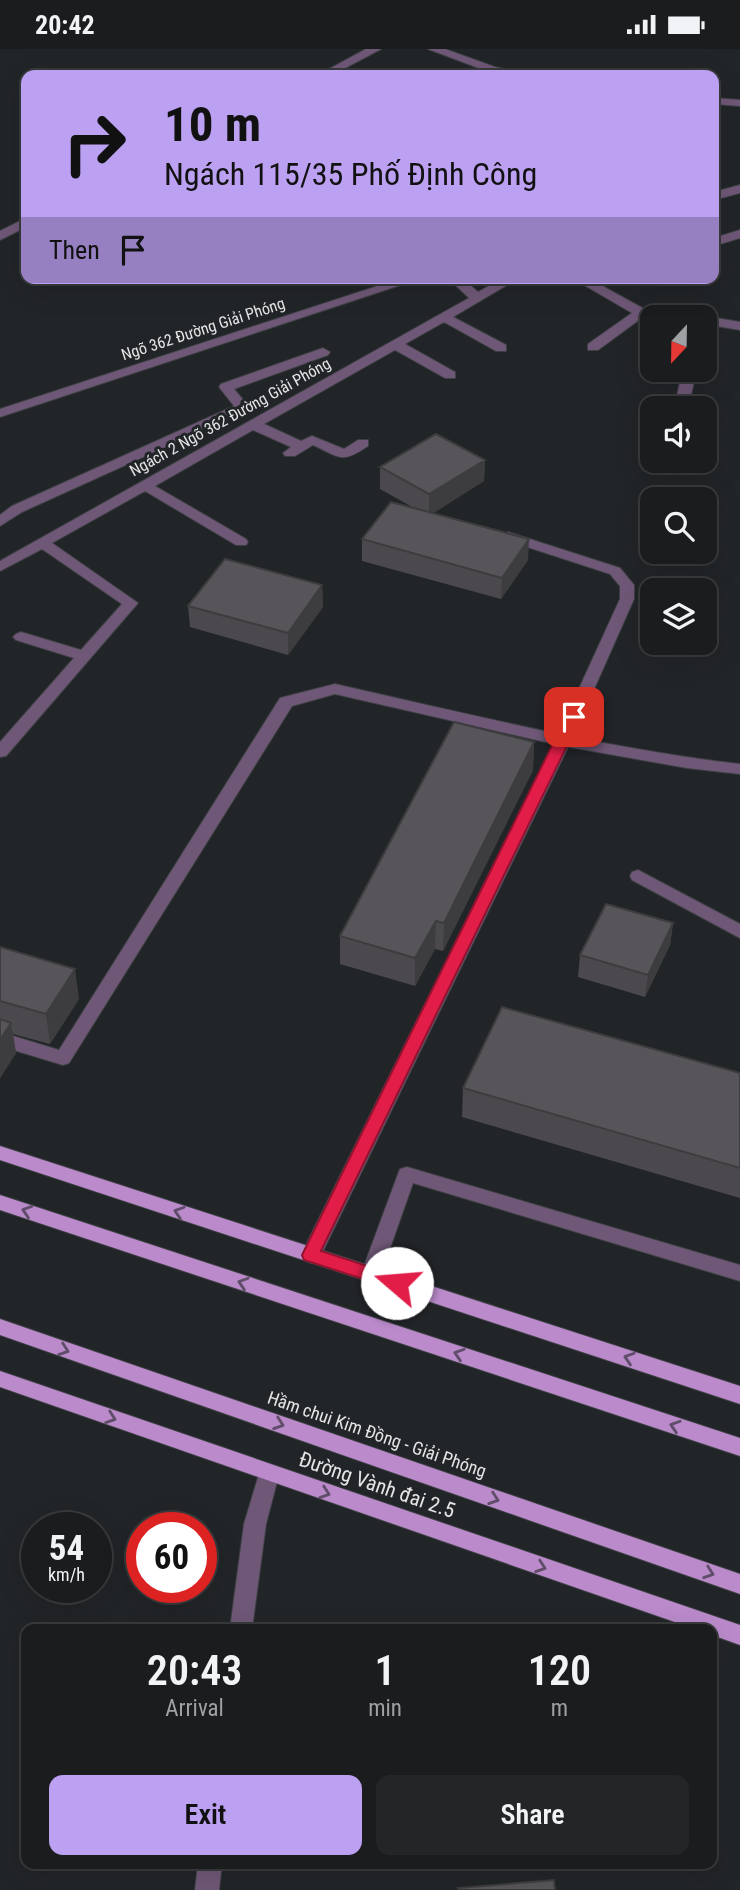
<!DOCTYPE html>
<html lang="en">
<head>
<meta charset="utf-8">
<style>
	:root { --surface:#1a1c1e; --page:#232527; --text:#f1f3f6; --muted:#9fa1a4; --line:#383a3c; --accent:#bca0f2 }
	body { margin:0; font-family:"Roboto Condensed",sans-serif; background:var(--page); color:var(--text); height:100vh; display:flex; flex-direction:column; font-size:26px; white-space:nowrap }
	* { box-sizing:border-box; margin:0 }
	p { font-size:23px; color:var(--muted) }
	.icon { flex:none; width:38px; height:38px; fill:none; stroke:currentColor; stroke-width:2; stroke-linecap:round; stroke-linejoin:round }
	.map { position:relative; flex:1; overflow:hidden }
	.drawer { position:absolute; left:21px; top:1575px; width:696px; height:245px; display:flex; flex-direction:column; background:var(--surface); border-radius:14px; box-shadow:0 7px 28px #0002,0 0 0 2px var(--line) }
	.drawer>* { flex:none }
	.top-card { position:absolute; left:21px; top:21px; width:698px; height:214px; border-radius:14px; box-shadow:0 7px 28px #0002,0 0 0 2px var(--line); background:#bca0f2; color:#111; overflow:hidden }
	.needle { width:46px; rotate:202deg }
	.buttons { position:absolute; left:640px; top:256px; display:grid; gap:14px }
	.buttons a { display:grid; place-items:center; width:77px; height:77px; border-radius:14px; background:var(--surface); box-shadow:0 7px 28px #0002,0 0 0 2px var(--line); font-size:35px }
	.speed { position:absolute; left:21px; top:1463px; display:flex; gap:14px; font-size:35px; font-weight:700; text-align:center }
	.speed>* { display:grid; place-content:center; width:91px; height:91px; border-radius:50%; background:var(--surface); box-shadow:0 7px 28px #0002,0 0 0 2px var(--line); line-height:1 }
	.speed small { font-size:18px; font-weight:400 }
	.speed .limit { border:10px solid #d22; background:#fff; color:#111 }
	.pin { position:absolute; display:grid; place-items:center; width:60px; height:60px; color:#fff; margin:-30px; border-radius:14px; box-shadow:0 4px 10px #0006 }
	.me { position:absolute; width:77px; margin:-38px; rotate:288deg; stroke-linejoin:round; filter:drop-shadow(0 0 5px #0008) }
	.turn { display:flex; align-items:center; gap:24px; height:147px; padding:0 28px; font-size:32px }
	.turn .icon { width:91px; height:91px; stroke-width:2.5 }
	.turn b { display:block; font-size:49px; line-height:60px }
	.then { display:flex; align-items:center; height:66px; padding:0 28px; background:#0003; gap:14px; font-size:26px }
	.eta { display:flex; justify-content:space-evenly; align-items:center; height:119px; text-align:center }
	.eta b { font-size:42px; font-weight:600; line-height:49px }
	.button { display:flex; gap:14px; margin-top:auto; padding:14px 28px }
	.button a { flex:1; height:80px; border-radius:14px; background:var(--accent); color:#111; font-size:28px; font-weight:600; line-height:80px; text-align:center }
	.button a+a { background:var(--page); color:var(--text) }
	.status { display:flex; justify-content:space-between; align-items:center; height:49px; padding:0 35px; background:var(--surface); direction:ltr }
	.status svg { height:19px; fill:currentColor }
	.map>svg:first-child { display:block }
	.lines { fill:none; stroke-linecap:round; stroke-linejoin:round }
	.lane-casing { stroke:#3d4043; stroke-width:2 }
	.street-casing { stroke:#3d4043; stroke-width:2 }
	.primary-casing { stroke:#3d4043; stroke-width:2 }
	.lane { fill:#6f5877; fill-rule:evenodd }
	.street { fill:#6f5877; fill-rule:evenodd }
	.primary { fill:#ba8acb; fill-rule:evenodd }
	.wall { fill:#4b494d }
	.shaded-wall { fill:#3d3c3f }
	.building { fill:#57555a; stroke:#3d3c3f; stroke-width:2 }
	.oneway { stroke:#5f4d69 }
	.route { fill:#e11d48; stroke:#92132f; stroke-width:2 }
	.labels { text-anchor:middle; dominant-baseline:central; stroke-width:6; stroke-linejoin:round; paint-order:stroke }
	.far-street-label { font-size:16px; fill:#e3e5e7; stroke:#222528 }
	.street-label { font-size:18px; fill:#e3e5e7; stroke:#222528 }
	.near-street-label { font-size:21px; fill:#e3e5e7; stroke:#222528 }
</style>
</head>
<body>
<div class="status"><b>20:42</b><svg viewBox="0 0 49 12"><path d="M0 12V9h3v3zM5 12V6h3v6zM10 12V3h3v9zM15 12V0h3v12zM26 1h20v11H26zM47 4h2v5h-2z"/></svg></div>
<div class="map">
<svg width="740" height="1841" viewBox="0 0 740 1841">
	<rect width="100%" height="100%" fill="#222528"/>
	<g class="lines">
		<g class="lane-casing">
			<path id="lane" d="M366,0H381L332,26H318Z
				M428,0H445L495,18L531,26L489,23Z
				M714,49L740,51V57L714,55Z
				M740,136V144L714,151V143Z
				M26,169V178L0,191V182Z
				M740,181V189L714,197V189Z
				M402,229H422L0,368V360Z
				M448,229H462L478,243L503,229H519L453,268L506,296V302H496L444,273L405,295L455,323V329H445L395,301L264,375L301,392L312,387L344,400L358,391H368V397C341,415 341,409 313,396L295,407H285L283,404L291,398L253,381L155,437L246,490L248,493L246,496H236L145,442L52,494L138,554L6,707L0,708V693L74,609L16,591L13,588L16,585L21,583L81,601L122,555L42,500L0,522V512L469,249Z
				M572,229H588L646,261L663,268H653V271L643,268L598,301H588V295L632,264Z
				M711,268L740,273V281L716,277L710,290L705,291V271Z
				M323,299L330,303L328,306L234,340L249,358L247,361L22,463L0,477V466L12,457L234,357L219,338L221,335Z
				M683,320H697L688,359H674Z
				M658,411H672L668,421L663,422L656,418Z
				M335,635C469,665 603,699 740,715V725L687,719L563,697L335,645L292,657L69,1014L63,1016L0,997V983L59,1001L280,649Z
				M638,821L740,875V889L632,831L630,827L632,823Z
				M407,1118L740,1216V1232L413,1134L381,1225L378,1231L371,1233L364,1231L361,1225L398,1125L400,1120Z
				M269,1416L276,1419L279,1425L266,1475L252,1580H230L244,1475L259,1425L262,1419Z
				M198,1815H222L219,1841H195Z"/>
		</g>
		<g class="street-casing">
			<path id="street" d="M508,483L620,519L634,536V550L571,692L321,1206L318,1211L311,1214L304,1211L301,1206L555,692L620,550V537L610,525L503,490L501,487Z"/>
		</g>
		<g class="primary-casing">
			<path id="primary" d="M0,1097L740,1337V1355L0,1111Z
				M0,1146L740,1389V1407L0,1161Z
				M0,1270L740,1525V1545L0,1286Z
				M0,1322L740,1576V1596L712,1586V1580H695L0,1338Z"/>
		</g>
		<use href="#lane" class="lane"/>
		<use href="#street" class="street"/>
		<use href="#primary" class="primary"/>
	</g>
	<path class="wall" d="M485,411L484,432L433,464L528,511L501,550L362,512V490L414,459L380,440V418Z
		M322,536L323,558L288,606L190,578L188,557Z
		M534,693L533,721L443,902L435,900L415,937L340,915V887Z
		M673,874L670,896L645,948L578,928L580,906Z
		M0,898L79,950L50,995L13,985L16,1004L0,1029Z
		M740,1024V1149L462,1068L463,1039Z"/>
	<path class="shaded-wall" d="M485,411L484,432L429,467V445Z
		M529,490L528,511L501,550L502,529Z
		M322,536L323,558L288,606V584Z
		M534,693L533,721L443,902L444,874Z
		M436,872L435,900L415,937V909Z
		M673,874L670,896L645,948L648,926Z
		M75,920L79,950L50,995L46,965Z
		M11,974L16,1004L0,1029V991Z"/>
	<path class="building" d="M436,385L485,411L429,445L380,418Z
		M391,453L529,490L502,529L362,490Z
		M225,510L322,536L288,584L188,557Z
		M454,673L534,693L444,874L436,872L415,909L340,887Z
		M606,855L673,874L648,926L580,906Z
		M0,898L75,920L46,965L0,952Z
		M502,958L740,1024V1119L463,1039Z
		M0,970L11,974L0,991Z
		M554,1831L555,1841H459L458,1839Z"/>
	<defs><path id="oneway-chevron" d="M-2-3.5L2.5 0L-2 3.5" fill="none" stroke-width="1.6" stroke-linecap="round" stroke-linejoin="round" transform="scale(1.75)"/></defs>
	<g class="oneway">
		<use href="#oneway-chevron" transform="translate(27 1162) rotate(-162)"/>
		<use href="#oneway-chevron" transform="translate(179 1163) rotate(-162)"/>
		<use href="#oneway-chevron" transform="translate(243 1234) rotate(-162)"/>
		<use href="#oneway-chevron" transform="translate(64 1301) rotate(19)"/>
		<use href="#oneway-chevron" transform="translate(459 1305) rotate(-162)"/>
		<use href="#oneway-chevron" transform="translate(629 1309) rotate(-162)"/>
		<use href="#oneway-chevron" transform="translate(111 1369) rotate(19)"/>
		<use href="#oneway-chevron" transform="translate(279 1375) rotate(19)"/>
		<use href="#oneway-chevron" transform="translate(675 1377) rotate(-162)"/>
		<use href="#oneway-chevron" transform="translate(325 1444) rotate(19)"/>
		<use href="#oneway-chevron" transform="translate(494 1450) rotate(19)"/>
		<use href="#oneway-chevron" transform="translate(541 1518) rotate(19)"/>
		<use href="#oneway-chevron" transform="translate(709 1524) rotate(19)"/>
	</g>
	<path class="route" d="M574,663L581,668L321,1202L404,1229L406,1234L404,1239L397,1241L304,1211L302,1206L566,668Z"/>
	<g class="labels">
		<g class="far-street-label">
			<text transform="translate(203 280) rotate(-18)">Ngõ 362 Đường Giải Phóng</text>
			<text transform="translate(230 368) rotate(-29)">Ngách 2 Ngõ 362 Đường Giải Phóng</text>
		</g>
		<g class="street-label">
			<text transform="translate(377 1385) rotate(19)">Hầm chui Kim Đồng - Giải Phóng</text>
		</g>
		<g class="near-street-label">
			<text transform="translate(377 1436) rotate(19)">Đường Vành đai 2.5</text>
		</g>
	</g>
</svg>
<div class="buttons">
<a><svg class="needle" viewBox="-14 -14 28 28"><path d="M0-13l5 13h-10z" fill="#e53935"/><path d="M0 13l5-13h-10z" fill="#9fa1a4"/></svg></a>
<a><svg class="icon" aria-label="sound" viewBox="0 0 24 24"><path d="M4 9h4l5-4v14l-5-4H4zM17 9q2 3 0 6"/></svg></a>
<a><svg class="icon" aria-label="search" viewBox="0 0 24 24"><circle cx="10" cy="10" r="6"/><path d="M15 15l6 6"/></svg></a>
<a><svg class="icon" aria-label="layers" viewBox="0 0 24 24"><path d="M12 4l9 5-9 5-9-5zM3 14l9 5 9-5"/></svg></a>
</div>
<div class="speed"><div>54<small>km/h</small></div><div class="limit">60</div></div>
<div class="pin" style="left:574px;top:668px;background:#d93025"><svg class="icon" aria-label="arrive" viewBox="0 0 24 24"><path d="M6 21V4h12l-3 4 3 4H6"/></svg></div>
<svg class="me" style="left:397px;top:1234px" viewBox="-20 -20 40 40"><circle r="19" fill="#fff"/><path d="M0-13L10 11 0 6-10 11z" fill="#e11d48"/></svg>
<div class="top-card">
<div class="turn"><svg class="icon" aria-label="right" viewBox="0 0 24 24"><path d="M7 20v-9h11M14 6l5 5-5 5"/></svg><div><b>10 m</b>Ngách 115/35 Phố Định Công</div></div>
<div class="then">Then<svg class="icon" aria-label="arrive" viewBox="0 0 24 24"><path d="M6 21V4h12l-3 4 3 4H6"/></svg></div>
</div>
<section class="drawer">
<div class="eta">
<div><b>20:43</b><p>Arrival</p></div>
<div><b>1</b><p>min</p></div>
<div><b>120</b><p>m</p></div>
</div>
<div class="button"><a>Exit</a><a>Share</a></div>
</section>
</div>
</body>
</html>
